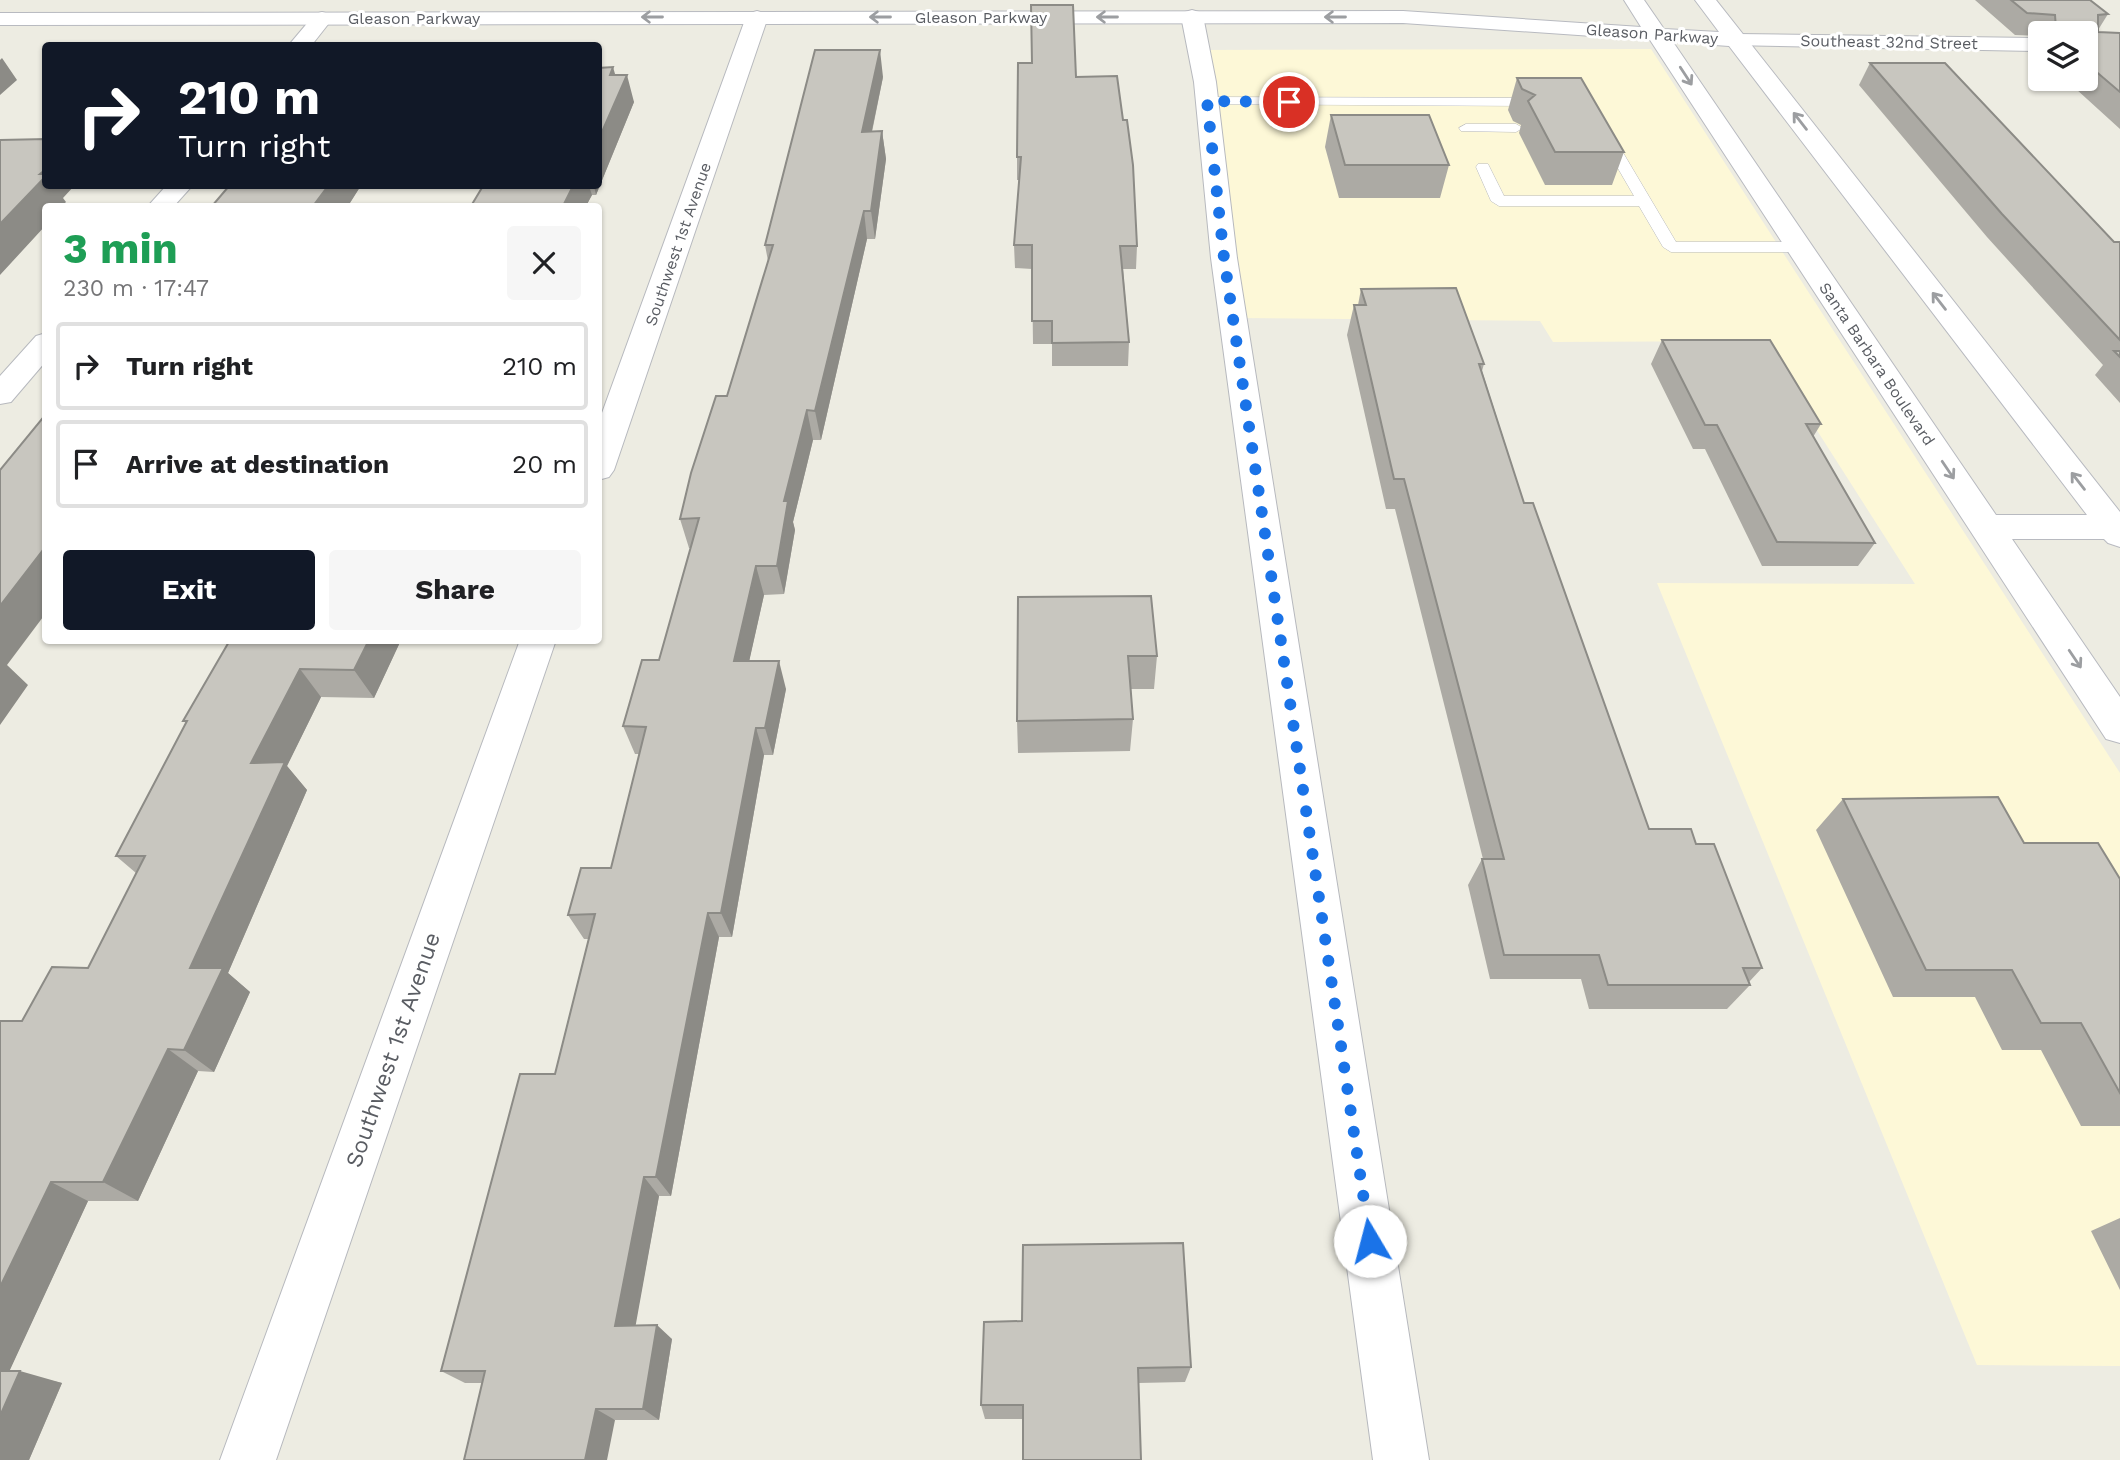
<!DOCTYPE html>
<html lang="en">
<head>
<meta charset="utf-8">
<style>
	:root { --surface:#fff; --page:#f6f6f6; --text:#202124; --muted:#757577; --line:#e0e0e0; --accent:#111827 }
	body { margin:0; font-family:"Work Sans",sans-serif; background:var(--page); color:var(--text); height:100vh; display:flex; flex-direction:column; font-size:26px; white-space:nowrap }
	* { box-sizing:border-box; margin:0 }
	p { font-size:23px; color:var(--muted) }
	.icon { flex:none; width:38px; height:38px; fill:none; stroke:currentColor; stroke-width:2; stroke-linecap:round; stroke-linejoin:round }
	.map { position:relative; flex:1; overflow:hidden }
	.drawer { position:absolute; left:42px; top:203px; width:560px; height:441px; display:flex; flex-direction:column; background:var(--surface); border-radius:7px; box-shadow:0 2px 5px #0004 }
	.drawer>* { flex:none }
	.guide { position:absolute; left:42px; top:42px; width:560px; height:147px; border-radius:7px; box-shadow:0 2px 5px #0004; background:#111827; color:#fff; overflow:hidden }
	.buttons { position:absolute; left:2028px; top:21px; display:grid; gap:14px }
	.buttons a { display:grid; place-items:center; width:70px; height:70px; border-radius:7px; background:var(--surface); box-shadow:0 2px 5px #0004; font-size:35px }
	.pin { position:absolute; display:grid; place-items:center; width:60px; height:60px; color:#fff; margin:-30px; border:4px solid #fff; border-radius:50%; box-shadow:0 2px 7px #0007 }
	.me { position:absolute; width:77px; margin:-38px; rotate:352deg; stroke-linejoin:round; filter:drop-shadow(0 0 5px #0008) }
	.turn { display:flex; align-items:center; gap:24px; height:147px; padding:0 21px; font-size:32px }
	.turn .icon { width:91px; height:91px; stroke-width:2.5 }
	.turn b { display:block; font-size:49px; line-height:60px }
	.round { display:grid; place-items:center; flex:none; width:74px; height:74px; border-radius:7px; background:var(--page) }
	.headline { display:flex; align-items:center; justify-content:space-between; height:119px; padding:0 21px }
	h1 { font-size:42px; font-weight:700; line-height:52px; color:#1e9e55 }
	.primary-button { display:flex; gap:14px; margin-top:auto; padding:14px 21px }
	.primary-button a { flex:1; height:80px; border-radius:7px; background:var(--accent); color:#fff; font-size:28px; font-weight:700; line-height:80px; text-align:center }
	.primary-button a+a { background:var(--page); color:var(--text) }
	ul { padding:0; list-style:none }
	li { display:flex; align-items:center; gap:21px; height:88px; margin:0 14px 10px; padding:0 7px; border:4px solid var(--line); border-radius:7px }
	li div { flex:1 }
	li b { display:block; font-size:26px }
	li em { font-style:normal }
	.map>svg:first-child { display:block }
	.commercial { fill:#fdf8d7 }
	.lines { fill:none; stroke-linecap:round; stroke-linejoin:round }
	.service-casing { stroke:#b7b9be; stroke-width:1 }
	.minor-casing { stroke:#b7b9be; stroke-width:2 }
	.secondary-casing { stroke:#b8bac0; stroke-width:2 }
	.service { fill:#fff; fill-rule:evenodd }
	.minor { fill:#fff; fill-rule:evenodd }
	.secondary { fill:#fff; fill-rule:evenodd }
	.wall { fill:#acaaa4 }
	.shaded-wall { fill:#8c8b86 }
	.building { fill:#c8c6bf; stroke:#8c8b86; stroke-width:2 }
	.oneway { stroke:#9c9ea1 }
	.route { stroke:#1a73e8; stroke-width:12; stroke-dasharray:0 21.6 }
	.labels { text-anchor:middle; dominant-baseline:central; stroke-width:6; stroke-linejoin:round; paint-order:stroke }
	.far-street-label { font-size:16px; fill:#5a5d63; stroke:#fff }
	.near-street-label { font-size:23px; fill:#5a5d63; stroke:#fff }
</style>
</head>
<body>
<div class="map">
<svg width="2120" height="1460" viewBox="0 0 2120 1460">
	<rect width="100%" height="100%" fill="#edece2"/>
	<path class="commercial" d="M1651,49L2120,773V1366L1977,1365L1657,583L1915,584L1760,341L1553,342L1540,321L1239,318L1197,50Z"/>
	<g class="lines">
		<g class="service-casing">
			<path id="service" d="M1207,97L1541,98L1548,102L1541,106L1202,104L1200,101Z
				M1466,124H1516L1523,128L1516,132L1461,131L1459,128Z
				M1605,130L1612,134L1676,242H1799L1807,247L1799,252H1671L1663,247L1639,206H1499L1491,201L1476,167L1478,164H1488L1504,196H1634L1598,134Z"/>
		</g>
		<g class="minor-casing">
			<path id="minor" d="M1192,10L1199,12L1203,16L1216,82L1237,258L1429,1460H1373L1211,258L1194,82L1181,16L1185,12Z
				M757,11L764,13L768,17L614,470L609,477L598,480V424L746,17L750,13Z
				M322,12L329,14L333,18L311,46H288L315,14Z
				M1737,34L2040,38V51L1729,45L1726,40L1729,35Z
				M166,186H192L174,206H148Z
				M46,333V361L11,402L0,404V376L36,336Z
				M520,640H556L276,1460H220Z"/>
		</g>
		<g class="secondary-casing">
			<path id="secondary" d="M1624,0H1644L1664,29L1719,32L1695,0H1716L2120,512V547L2108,543L2104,539H2012L2120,697V743L2106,739L1650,40L1403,23L0,25V13L1403,11L1641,27ZM1673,42L1729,46L2087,515H1996Z"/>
		</g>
		<use href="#service" class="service"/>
		<use href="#minor" class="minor"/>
		<use href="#secondary" class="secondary"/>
	</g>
	<path class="wall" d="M1975,0H2090L2108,14L2098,30V32L2120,33V129L2065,79H2086V33H2040V36L2015,35Z
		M2040,45V58L2035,54Z
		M1870,63L2114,242H2120V403L2095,375L2103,365L1987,237L1859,85Z
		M615,75L634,102L596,195H592L586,206H471L483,186H598Z
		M883,77L872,132L882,131L886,159L875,239H867L821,440H813L793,522L795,530L784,594L764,595L749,661L786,689L773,755H764L732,937H719L671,1196H659L635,1325L672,1339L659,1420H615L482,1383H465L441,1371L555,1074L589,939H584L568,915L611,868L640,754H635L623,726L659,660L691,548H689L680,519L727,396L768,261L765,245Z
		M1076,77L1137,246L1136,269H1123L1129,342L1128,366H1052V344H1033L1032,269L1015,268L1014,245L1019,180H1017V157Z
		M1517,78L1624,152L1612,185H1545L1519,133L1521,125L1513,121L1508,110Z
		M1331,115L1449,165L1440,198H1339L1325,147Z
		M229,186H377L376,187H360L348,206H212Z
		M1361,289L1484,364L1482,371L1524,503L1649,829L1696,844L1762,968L1749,982L1750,985L1727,1009H1589L1581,979H1490L1468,885L1482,859H1483L1395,509H1386L1347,335L1354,305H1358Z
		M1662,340L1821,424L1813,437L1875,543L1858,566H1762L1705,449H1693L1651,364Z
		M1018,597L1157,656L1154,689H1131L1133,719L1130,751L1018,753L1017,721Z
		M230,640H401L374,698L321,697L287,766L307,790L228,973L250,992L214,1072L198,1071L138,1201H88L9,1371L62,1383L29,1460H0L22,1021L88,968L136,873L116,856L186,723L183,721Z
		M1843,799L2024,843L2120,879V1126H2081L2041,1050H2002L1975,997H1893L1816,830Z
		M2120,1218V1290L2091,1231Z
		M984,1322L1191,1367L1185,1382L1138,1383L1023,1419H985L981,1405Z"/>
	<path class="shaded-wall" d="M880,50L883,77L866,159L862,132Z
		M2,58L17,80L0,95V60Z
		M613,67L620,91L627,75L634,102L596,195L594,186H598V141L610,75Z
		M882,131L886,159L875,239L871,211Z
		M46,169V186H74L63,198L66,202L62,206H46V225L0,275V224Z
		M328,186H360V187L348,206H313Z
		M573,186H589L592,195L586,206H563Z
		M864,211L867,239L821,440L815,411Z
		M807,410L813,440L793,522L795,530L784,594L777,566L784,501Z
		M46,546V613L7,665L28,685L0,725V606Z
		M756,566L764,595L743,689L734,661Z
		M369,640H401L374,698L354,670Z
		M779,661L786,689L773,755L765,728Z
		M300,669L321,697L287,766L307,790L228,973L250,992L214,1072L184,1050L190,968L251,763Z
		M756,728L764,755L732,937L721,913Z
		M708,913L719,937L671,1196L656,1177Z
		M168,1049L198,1071L138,1201L103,1182Z
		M644,1177L659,1196L633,1340L615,1326Z
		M51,1182L88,1201L3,1385L0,1384V1287Z
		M657,1325L672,1339L659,1420L643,1409Z
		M20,1371L62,1383L29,1460H0V1416Z
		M596,1409L615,1420L607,1460H585Z"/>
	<path class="building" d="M2011,0H2090L2108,14L2098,15V32L2120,33V92L2086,63V33H2050L2048,32L2056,29L2055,15L2027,13Z
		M1031,5H1073L1076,77L1117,76L1123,120H1127L1133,165L1137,246H1120L1129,342L1052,343V321H1032V245H1014L1021,157H1017L1018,63H1032Z
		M815,50H880L862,132L882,131L871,211H864L815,411L807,410L784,501H788L777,566H756L734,661H779L765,728H756L721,913H708L656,1177H644L615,1326L657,1325L643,1409H596L585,1460H464L485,1371H441L520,1074H555L595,914L568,915L581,868H611L646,727L623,726L642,660H659L699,518L680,519L691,473L716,396H727L773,245H765Z
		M1870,63H1945L2114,242H2120V340L2002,214Z
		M613,67L610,75H627L598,141V68Z
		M1517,78H1581L1624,152H1555L1528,101L1535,95L1522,89Z
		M1331,115H1429L1449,165H1345Z
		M46,139V169L40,174H46V176L0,224V140Z
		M229,186H328L313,206H212Z
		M483,186H573L563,206H471Z
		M1456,288L1484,364H1479L1524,503H1533L1649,829H1691L1696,844H1714L1762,968H1743L1750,985H1608L1599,955H1504L1482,859H1504L1404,479H1394L1354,305H1366L1361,289Z
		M1662,340H1770L1821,424H1806L1875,543L1777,542L1717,425H1705Z
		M2114,351H2120V357Z
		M46,414V546L0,606V470Z
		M1151,596L1157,656H1128L1133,719L1017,721L1018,597Z
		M230,640H369L354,670L300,669L251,763L285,762L190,968H223L184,1050L168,1049L103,1182H51L0,1287V1021H22L52,967L88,968L145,856H116L187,721H183Z
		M1998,797L2024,843H2098L2120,879V1093L2081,1023H2041L2012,970H1926L1843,799Z
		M1183,1243L1191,1367L1138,1368L1141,1460H1023V1405H981L984,1322L1022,1321L1023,1245Z
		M0,1371H20L0,1416Z"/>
	<defs><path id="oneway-shaft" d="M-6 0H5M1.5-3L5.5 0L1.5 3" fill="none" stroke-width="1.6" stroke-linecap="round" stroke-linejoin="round" transform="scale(1.75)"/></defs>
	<g class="oneway">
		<use href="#oneway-shaft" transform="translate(652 17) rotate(180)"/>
		<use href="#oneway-shaft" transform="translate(880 17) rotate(180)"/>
		<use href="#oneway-shaft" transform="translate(1107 17) rotate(180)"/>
		<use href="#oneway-shaft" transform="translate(1335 17) rotate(-180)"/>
		<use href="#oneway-shaft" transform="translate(1686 76) rotate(57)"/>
		<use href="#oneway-shaft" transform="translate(1800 121) rotate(-128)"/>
		<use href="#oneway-shaft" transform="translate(1939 301) rotate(-128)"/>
		<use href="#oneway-shaft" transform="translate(1948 470) rotate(56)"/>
		<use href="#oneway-shaft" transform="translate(2078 481) rotate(-128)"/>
		<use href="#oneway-shaft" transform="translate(2075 659) rotate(56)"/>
	</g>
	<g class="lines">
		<path class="route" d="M1289,102L1207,101L1224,258L1370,1241"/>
	</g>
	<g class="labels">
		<g class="far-street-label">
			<text x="981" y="17">Gleason Parkway</text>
			<text x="414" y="18">Gleason Parkway</text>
			<text transform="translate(1652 34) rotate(4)">Gleason Parkway</text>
			<text transform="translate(1889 42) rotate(1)">Southeast 32nd Street</text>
			<text transform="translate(678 244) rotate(-71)">Southwest 1st Avenue</text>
			<text transform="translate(1877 364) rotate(56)">Santa Barbara Boulevard</text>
		</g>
		<g class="near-street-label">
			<text transform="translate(393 1050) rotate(-71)">Southwest 1st Avenue</text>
		</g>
	</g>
</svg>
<div class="buttons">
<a><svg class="icon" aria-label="layers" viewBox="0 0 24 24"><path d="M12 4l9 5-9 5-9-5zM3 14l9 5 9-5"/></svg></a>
</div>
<div class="pin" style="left:1289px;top:102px;background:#d93025"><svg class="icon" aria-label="arrive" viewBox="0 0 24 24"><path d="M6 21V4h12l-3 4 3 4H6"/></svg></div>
<svg class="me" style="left:1370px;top:1241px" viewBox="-20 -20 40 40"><circle r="19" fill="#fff"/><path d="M0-13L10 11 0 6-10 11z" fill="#1a73e8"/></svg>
<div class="guide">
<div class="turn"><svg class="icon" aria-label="right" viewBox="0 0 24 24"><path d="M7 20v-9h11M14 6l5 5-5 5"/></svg><div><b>210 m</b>Turn right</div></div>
</div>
<section class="drawer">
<div class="headline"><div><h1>3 min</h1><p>230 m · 17:47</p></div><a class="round"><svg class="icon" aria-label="close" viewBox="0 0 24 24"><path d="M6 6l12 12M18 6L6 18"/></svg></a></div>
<ul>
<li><svg class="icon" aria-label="right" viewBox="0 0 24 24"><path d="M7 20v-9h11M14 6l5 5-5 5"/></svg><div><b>Turn right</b></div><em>210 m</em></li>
<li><svg class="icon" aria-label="arrive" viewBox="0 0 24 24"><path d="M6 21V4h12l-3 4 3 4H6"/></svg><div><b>Arrive at destination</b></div><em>20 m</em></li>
</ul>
<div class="primary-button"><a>Exit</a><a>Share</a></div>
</section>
</div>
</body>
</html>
